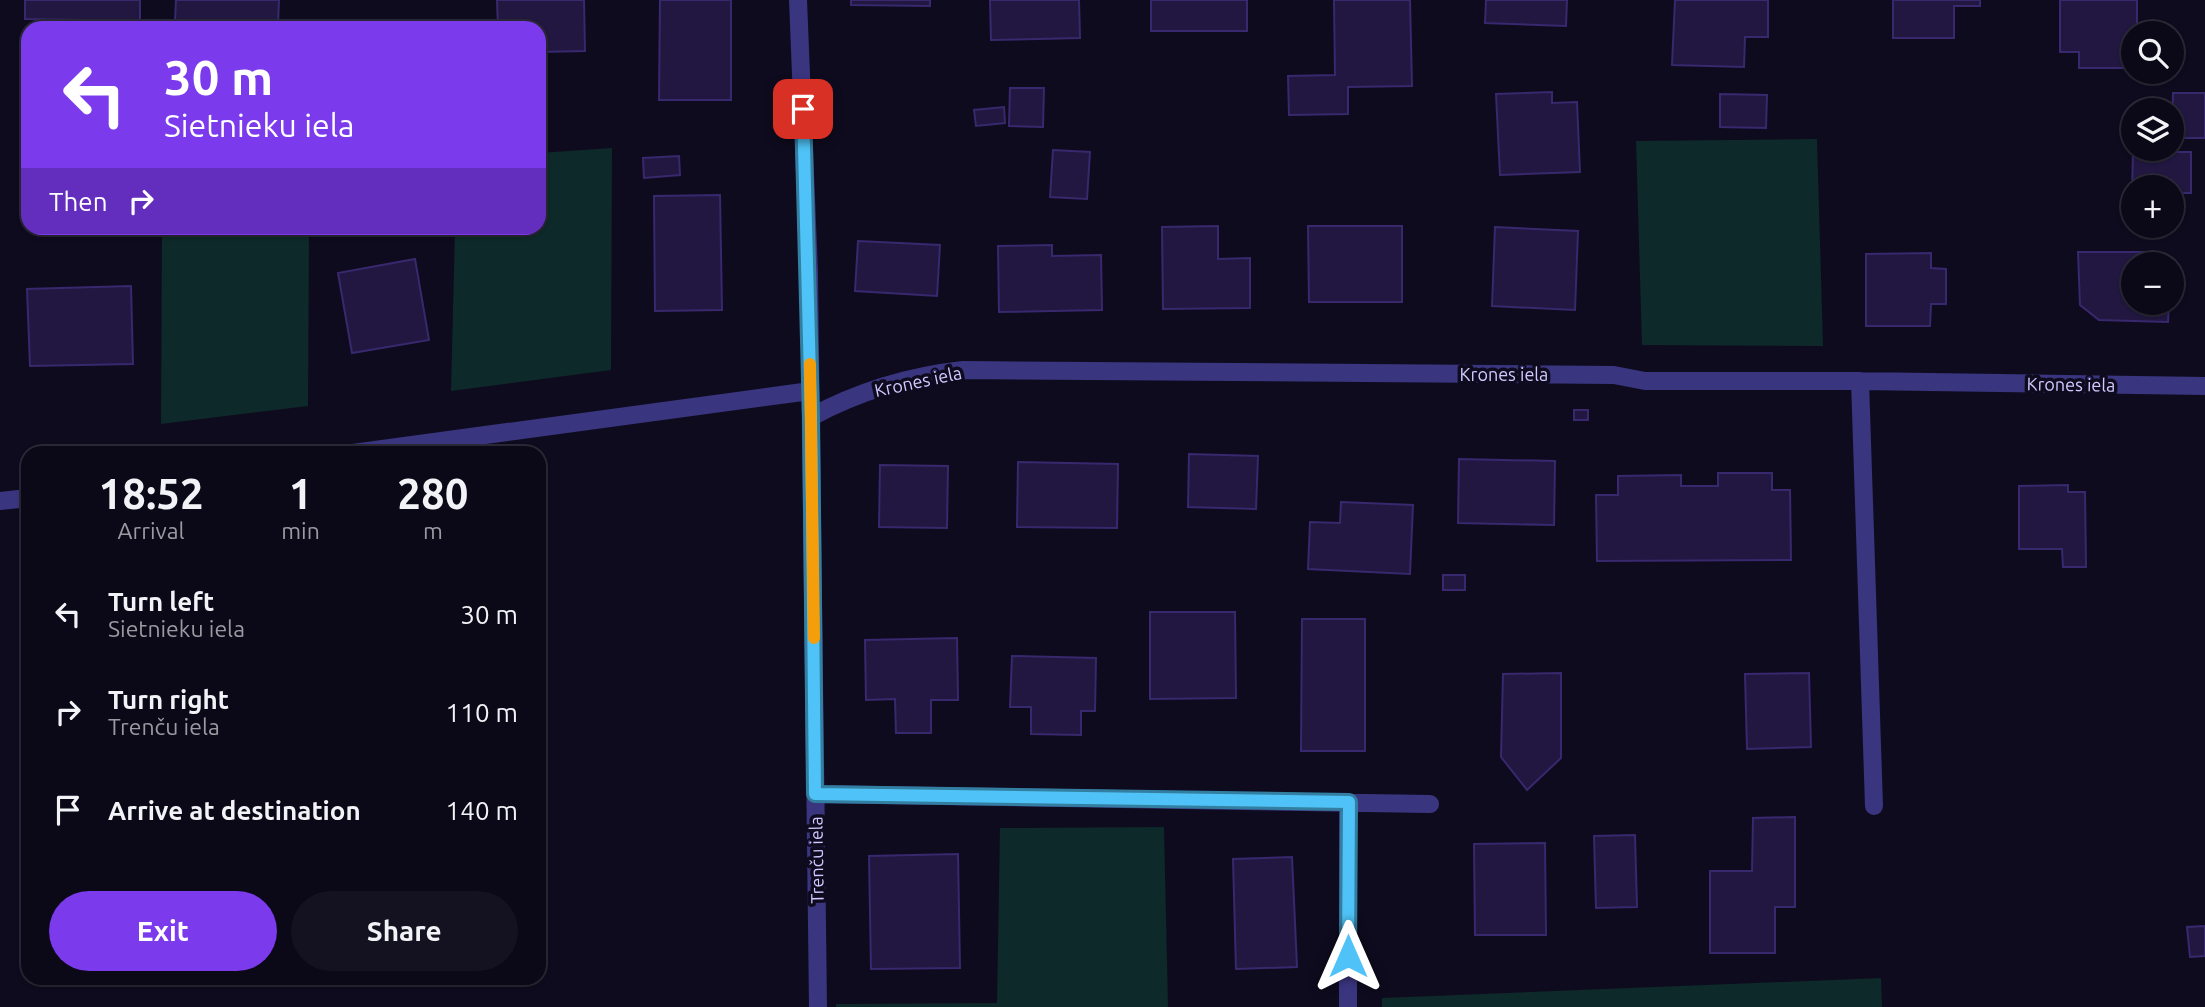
<!DOCTYPE html>
<html lang="en">
<head>
<meta charset="utf-8">
<style>
	:root { --surface:#0b0817; --page:#141120; --text:#f1f3f6; --muted:#9a9aa1; --line:#2b2936; --accent:#7c3aed }
	body { margin:0; font-family:Ubuntu,sans-serif; background:var(--page); color:var(--text); height:100vh; display:flex; flex-direction:column; font-size:26px; white-space:nowrap }
	* { box-sizing:border-box; margin:0 }
	p { font-size:23px; color:var(--muted) }
	.icon { flex:none; width:38px; height:38px; fill:none; stroke:currentColor; stroke-width:2; stroke-linecap:round; stroke-linejoin:round }
	.map { position:relative; flex:1; overflow:hidden }
	.details { position:absolute; left:21px; top:446px; width:525px; height:539px; display:flex; flex-direction:column; background:var(--surface); border-radius:21px; box-shadow:0 2px 5px #0004,0 0 0 2px var(--line) }
	.details>* { flex:none }
	.guide { position:absolute; left:21px; top:21px; width:525px; height:214px; border-radius:21px; box-shadow:0 2px 5px #0004,0 0 0 2px var(--line); background:#7c3aed; color:#fff; overflow:hidden }
	.tools { position:absolute; left:2121px; top:21px; display:grid; gap:14px }
	.tools a { display:grid; place-items:center; width:63px; height:63px; border-radius:50%; background:var(--surface); box-shadow:0 2px 5px #0004,0 0 0 2px var(--line); font-size:35px }
	.pin { position:absolute; display:grid; place-items:center; width:60px; height:60px; color:#fff; margin:-30px; border-radius:14px; box-shadow:0 4px 10px #0006 }
	.me { position:absolute; width:77px; margin:-38px; rotate:0deg; stroke-linejoin:round; filter:drop-shadow(0 0 5px #0008) }
	.turn { display:flex; align-items:center; gap:24px; height:147px; padding:0 28px; font-size:32px }
	.turn .icon { width:91px; height:91px; stroke-width:2.5 }
	.turn b { display:block; font-size:49px; line-height:60px }
	.then { display:flex; align-items:center; height:66px; padding:0 28px; background:#0003; gap:14px; font-size:26px }
	.eta { display:flex; justify-content:space-evenly; align-items:center; height:119px; text-align:center }
	.eta b { font-size:42px; font-weight:700; line-height:49px }
	.cta { display:flex; gap:14px; margin-top:auto; padding:14px 28px }
	.cta a { flex:1; height:80px; border-radius:42px; background:var(--accent); color:#fff; font-size:28px; font-weight:700; line-height:80px; text-align:center }
	.cta a+a { background:var(--page); color:var(--text) }
	ul { padding:0; list-style:none }
	li { display:flex; align-items:center; gap:21px; height:98px; padding:0 28px }
	li div { flex:1 }
	li b { display:block; font-size:26px }
	li em { font-style:normal }
	.map>svg:first-child { display:block }
	.green { fill:#0e2929 }
	.building { fill:#211740; stroke:#38286d; stroke-width:2 }
	.lines { fill:none; stroke-linecap:round; stroke-linejoin:round }
	.street { stroke:#3a357f; stroke-width:18 }
	.route-casing { stroke:#337fa1; stroke-width:18 }
	.route { stroke:#4fc3f7; stroke-width:12 }
	.slow { stroke:#f59e0b; stroke-width:12 }
	.labels { text-anchor:middle; dominant-baseline:central; stroke-width:7; stroke-linejoin:round; paint-order:stroke }
	.street-label { font-size:18px; fill:#d1c9ff; stroke:#0f0b1f }
</style>
</head>
<body>
<div class="map">
<svg width="2205" height="1007" viewBox="0 0 2205 1007">
	<rect width="100%" height="100%" fill="#0f0b1f"/>
	<path class="green" d="M1817,139L1823,346L1642,345L1636,141Z
		M612,148L611,370L451,391L455,228H539V153Z
		M162,228H309L308,406L161,424Z
		M1164,827L1168,1007H836V1004L997,1003L1000,828Z
		M1881,978L1882,1007H1382V998Z"/>
	<path class="building" d="M25,0H140V28H84L85,20L25,19Z
		M176,0H279L278,24L175,21Z
		M497,0H584L585,51L539,52V28H498Z
		M660,0H731V100H659Z
		M851,0H930V6L851,5Z
		M990,0H1079L1080,38L991,40Z
		M1151,0H1247V31H1151Z
		M1334,0H1410L1412,86L1348,87V114L1289,115L1288,76L1335,75Z
		M1486,0H1567L1566,26L1485,23Z
		M1675,0H1768V37H1745L1744,67L1672,65Z
		M1893,0H1980V6H1954V38H1893Z
		M2060,0H2137V33H2133V68H2079V52H2060Z
		M1010,88H1044L1043,127L1009,126Z
		M1552,92V103L1577,102L1580,172L1500,175L1496,94Z
		M2173,93H2205V138H2172Z
		M1720,94L1767,95L1766,128L1720,127Z
		M1004,107L1005,123L976,126L974,110Z
		M1053,150L1090,152L1087,199L1050,197Z
		M2133,152H2191V193H2172V187H2133L2132,192Z
		M679,156L680,175L644,178L643,158Z
		M720,195L722,310L655,311L654,196Z
		M1218,226V259L1250,258V308L1163,309L1162,227Z
		M1308,226H1402V302H1309Z
		M1495,227L1578,231L1575,310L1492,306Z
		M858,241L940,245L937,296L855,291Z
		M1052,245V256L1101,255L1102,310L999,312L998,246Z
		M2078,252H2149V264H2133V303H2169L2168,322L2099,320L2080,305Z
		M1931,253V268L1946,269V304H1931L1930,326H1866V254Z
		M415,259L429,340L352,353L338,273Z
		M131,286L133,364L30,366L27,289Z
		M1574,410H1588V420H1574Z
		M1189,454L1258,456L1256,509L1188,507Z
		M1459,459L1555,461L1554,525L1458,523Z
		M1018,462L1118,464L1117,528L1017,527Z
		M880,465L948,466L947,528L879,527Z
		M1718,473H1772V490H1790L1791,560L1597,561L1596,495H1618V476L1681,475V486H1718Z
		M2068,485V492H2085L2086,567H2063L2062,549H2019V486Z
		M1341,502L1413,505L1410,574L1308,569L1310,522L1340,523Z
		M1443,575H1465V590H1443Z
		M1150,612H1235L1236,698L1150,699Z
		M1302,619H1365V751H1301Z
		M957,638L958,700H931V733H896L895,699L866,700L865,640Z
		M1012,656L1096,658L1095,711H1081V735L1031,734V707H1010Z
		M1561,673V758L1527,790L1501,757L1503,674Z
		M1809,673L1811,747L1747,749L1745,674Z
		M1795,817V907H1775V953H1710V871H1752L1753,818Z
		M1635,835L1637,907L1596,908L1594,836Z
		M1545,843L1546,935H1475L1474,844Z
		M958,854L960,968L871,969L869,856Z
		M1292,857L1297,967L1236,969L1233,859Z
		M2205,926V956L2190,957L2187,927Z"/>
	<g class="lines">
		<path class="street" d="M798,0L809,272L818,1007
			M1860,381L1874,806
			M811,417C859,391 909,376 963,370L1614,375L1645,381H1860L2205,386
			M353,453L810,391
			M0,501L28,498
			M815,794L1430,804
			M1348,1007V802"/>
	</g>
	<g class="lines">
		<g class="route-casing">
			<path id="route" d="M803,109L811,417L815,794L1349,802L1348,956"/>
		</g>
		<use href="#route" class="route"/>
		<path class="slow" d="M810,364L814,638"/>
	</g>
	<g class="labels">
		<g class="street-label">
			<text x="1504" y="374">Krones iela</text>
			<text transform="translate(918 381) rotate(-12)">Krones iela</text>
			<text transform="translate(2071 384) rotate(1)">Krones iela</text>
			<text transform="translate(816 860) rotate(-91)">Trenču iela</text>
		</g>
	</g>
</svg>
<div class="tools">
<a><svg class="icon" aria-label="search" viewBox="0 0 24 24"><circle cx="10" cy="10" r="6"/><path d="M15 15l6 6"/></svg></a>
<a><svg class="icon" aria-label="layers" viewBox="0 0 24 24"><path d="M12 4l9 5-9 5-9-5zM3 14l9 5 9-5"/></svg></a>
<a>+</a>
<a>−</a>
</div>
<div class="pin" style="left:803px;top:109px;background:#d93025"><svg class="icon" aria-label="arrive" viewBox="0 0 24 24"><path d="M6 21V4h12l-3 4 3 4H6"/></svg></div>
<svg class="me" style="left:1348px;top:956px" viewBox="-20 -20 40 40"><path d="M0-17L14 15 0 8-14 15z" fill="#4fc3f7" stroke="#fff" stroke-width="4"/></svg>
<div class="guide">
<div class="turn"><svg class="icon" aria-label="left" viewBox="0 0 24 24"><path d="M17 20v-9H6M10 6l-5 5 5 5"/></svg><div><b>30 m</b>Sietnieku iela</div></div>
<div class="then">Then<svg class="icon" aria-label="right" viewBox="0 0 24 24"><path d="M7 20v-9h11M14 6l5 5-5 5"/></svg></div>
</div>
<section class="details">
<div class="eta">
<div><b>18:52</b><p>Arrival</p></div>
<div><b>1</b><p>min</p></div>
<div><b>280</b><p>m</p></div>
</div>
<ul>
<li><svg class="icon" aria-label="left" viewBox="0 0 24 24"><path d="M17 20v-9H6M10 6l-5 5 5 5"/></svg><div><b>Turn left</b><p>Sietnieku iela</p></div><em>30 m</em></li>
<li><svg class="icon" aria-label="right" viewBox="0 0 24 24"><path d="M7 20v-9h11M14 6l5 5-5 5"/></svg><div><b>Turn right</b><p>Trenču iela</p></div><em>110 m</em></li>
<li><svg class="icon" aria-label="arrive" viewBox="0 0 24 24"><path d="M6 21V4h12l-3 4 3 4H6"/></svg><div><b>Arrive at destination</b></div><em>140 m</em></li>
</ul>
<div class="cta"><a>Exit</a><a>Share</a></div>
</section>
</div>
</body>
</html>
